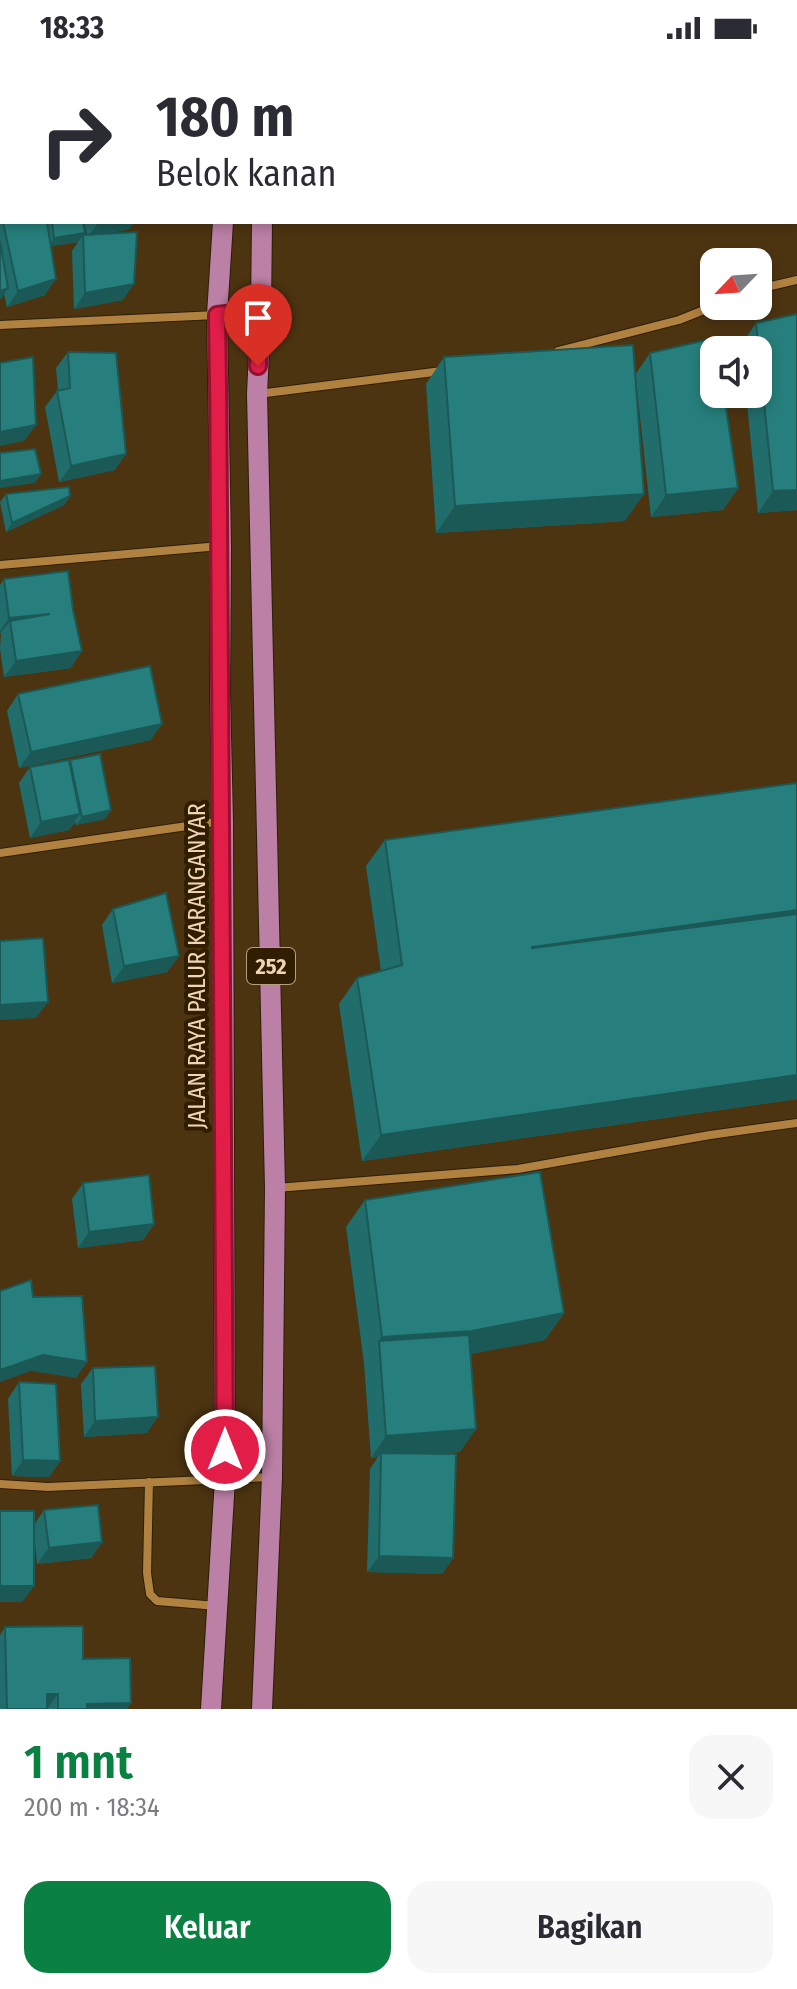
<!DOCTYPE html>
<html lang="id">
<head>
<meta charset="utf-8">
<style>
	:root { --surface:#fff; --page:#f7f7f7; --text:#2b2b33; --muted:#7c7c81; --accent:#0b8043 }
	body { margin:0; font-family:"Fira Sans Condensed",sans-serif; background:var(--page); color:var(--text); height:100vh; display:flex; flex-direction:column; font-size:30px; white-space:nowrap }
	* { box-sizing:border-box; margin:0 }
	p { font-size:26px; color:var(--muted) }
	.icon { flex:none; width:44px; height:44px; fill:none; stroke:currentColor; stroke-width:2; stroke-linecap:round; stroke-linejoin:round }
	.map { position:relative; height:1653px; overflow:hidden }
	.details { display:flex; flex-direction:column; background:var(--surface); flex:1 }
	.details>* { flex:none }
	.hud { position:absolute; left:0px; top:0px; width:798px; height:168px; box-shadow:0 4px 12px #0003; background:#fff; color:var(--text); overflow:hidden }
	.needle { width:52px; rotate:245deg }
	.fabs { position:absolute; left:700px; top:192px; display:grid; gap:16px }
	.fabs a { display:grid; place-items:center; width:72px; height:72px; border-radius:16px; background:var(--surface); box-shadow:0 4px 12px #0003; font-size:40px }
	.pin { position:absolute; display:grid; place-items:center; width:68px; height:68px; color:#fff; margin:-82px -34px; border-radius:50% 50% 50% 0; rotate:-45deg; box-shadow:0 0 8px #0007 }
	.pin .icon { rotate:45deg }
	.me { position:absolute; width:88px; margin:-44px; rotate:0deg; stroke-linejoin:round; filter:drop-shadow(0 0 6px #0008) }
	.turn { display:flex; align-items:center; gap:28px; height:168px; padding:0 24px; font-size:36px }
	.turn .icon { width:104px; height:104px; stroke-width:2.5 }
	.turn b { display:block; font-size:56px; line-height:68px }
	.round { display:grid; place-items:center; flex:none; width:84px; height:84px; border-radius:24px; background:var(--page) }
	.summary { display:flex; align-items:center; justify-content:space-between; height:136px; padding:0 24px }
	h1 { font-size:48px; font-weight:600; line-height:60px; color:var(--accent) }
	.button { display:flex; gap:16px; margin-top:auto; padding:16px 24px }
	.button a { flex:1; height:92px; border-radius:24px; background:var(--accent); color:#fff; font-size:32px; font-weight:600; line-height:92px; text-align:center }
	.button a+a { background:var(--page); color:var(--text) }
	.status { display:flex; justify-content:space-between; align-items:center; height:56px; padding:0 40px; background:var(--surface); direction:ltr }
	.status svg { height:22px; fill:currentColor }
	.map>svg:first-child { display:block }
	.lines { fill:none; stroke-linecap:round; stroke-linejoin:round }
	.street-casing { stroke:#2d1e09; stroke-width:10 }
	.primary-casing { stroke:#2d1e09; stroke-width:22 }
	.street { stroke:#b18140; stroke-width:8 }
	.primary { stroke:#bc80a6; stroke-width:20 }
	.wall { fill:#216d6b }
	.shaded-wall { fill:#1b5957 }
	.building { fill:#267f7c; stroke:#1b5957; stroke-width:2 }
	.route-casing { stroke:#92132f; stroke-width:20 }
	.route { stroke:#e11d48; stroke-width:14 }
	.labels { text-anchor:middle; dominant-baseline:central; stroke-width:8; stroke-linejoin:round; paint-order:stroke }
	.shield { fill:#301d02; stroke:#b69e80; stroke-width:2 }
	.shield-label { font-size:22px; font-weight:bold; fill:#efd5b6 }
	.street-label { font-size:24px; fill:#efd5b6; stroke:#301d02 }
</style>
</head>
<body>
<div class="status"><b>18:33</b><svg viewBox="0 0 49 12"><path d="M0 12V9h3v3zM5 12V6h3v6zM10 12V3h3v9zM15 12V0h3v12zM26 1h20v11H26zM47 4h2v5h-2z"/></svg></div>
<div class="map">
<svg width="797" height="1653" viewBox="0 0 797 1653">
	<rect width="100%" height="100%" fill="#4d3411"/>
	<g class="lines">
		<g class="street-casing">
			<path id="street" d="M796,35L797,34
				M758,233L797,224
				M0,269L217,259L260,254
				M558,295L679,264L714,250
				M258,338L442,315
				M0,509L220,490
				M0,797L222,765
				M276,1132L518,1113L710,1079L797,1067
				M149,1426L147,1517L150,1538L157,1545L217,1550
				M0,1428L48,1431L271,1421"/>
		</g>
		<g class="primary-casing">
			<path id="primary" d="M262,0V2
				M222,2V0
				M262,166L261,254L257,338L275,1132L272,1421L262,1653
				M211,1653L225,1423L223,765L220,638L221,490L217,259L223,166"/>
		</g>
		<use href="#street" class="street"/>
		<use href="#primary" class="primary"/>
	</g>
	<path class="wall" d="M0,0H124L122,2H2V38L0,39Z
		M322,0H542V2H322Z
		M683,0H759L757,2H684Z
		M2,46V72L0,64V49Z
		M2,166H83L84,179L87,178L84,166H134L129,173L110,177L123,244L74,253L72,195L78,186L51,190L45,239L7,251L4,238L0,244V169Z
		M797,258V454L758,457L746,338H758V294H741V289L756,267Z
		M68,296L115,414L59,426L45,351L58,334L56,312Z
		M650,297L738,432L723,454L651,461L636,324L625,465L436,477L426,328L444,301L635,319Z
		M6,438L70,440L64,449L6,476L0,446Z
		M4,523L71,612L4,621L0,593L1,578H0V529Z
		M18,638L151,684L19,712L7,655Z
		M30,711L111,754L105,763L76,769L75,766L69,774L30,782L19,727Z
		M797,727V1043L362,1105L339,948L357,922L381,915L366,810L385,784Z
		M113,853L179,900L167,916L112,927L102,869Z
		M83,1127L154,1168L143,1184L78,1192L72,1143Z
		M365,1144L564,1257L545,1284L470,1298L460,1396L426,1398L453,1502L442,1518L367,1516L370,1413L378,1401L371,1402L364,1307L346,1171Z
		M93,1312L147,1377L84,1381L81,1328Z
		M19,1326L60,1405L49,1421L12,1420L8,1343Z
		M44,1454L102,1486L91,1502L37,1508L34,1477V1530L22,1546H0V1455L34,1469Z
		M5,1571L83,1603L127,1653H0V1579Z"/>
	<path class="shaded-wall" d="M694,0H759L757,2H693Z
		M99,166H134L129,173L87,182Z
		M85,177L78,186L48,191L54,182Z
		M56,223L45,239L7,251L18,235Z
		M134,228L123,244L74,253L85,237Z
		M8,232L0,244V235Z
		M36,369L24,385L0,390V376Z
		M126,398L115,414L59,426L71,410Z
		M41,418L35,427L0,432V425Z
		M738,432L723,454L651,461L666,439Z
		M797,434V454L758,457L773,435Z
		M644,438L625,465L436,477L455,450Z
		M70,440L64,449L6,476L12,467Z
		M50,558L10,565L0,578V575L9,562Z
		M82,595L71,612L4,621L16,605Z
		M162,668L151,684L19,712L31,696Z
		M111,754L105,763L76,769L82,761Z
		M80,758L69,774L30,782L41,766Z
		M797,854V877L513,917L532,891Z
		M179,900L167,916L112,927L124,910Z
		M48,946L36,962L0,964V949Z
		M797,1019V1043L362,1105L381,1079Z
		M154,1168L143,1184L78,1192L89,1176Z
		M564,1257L545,1284L454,1301L379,1285L382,1281Z
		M43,1299L87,1306L76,1322L31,1315L0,1326V1314Z
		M158,1361L147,1377L84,1381L95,1365Z
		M476,1373L460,1396L381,1401V1397L378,1401L371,1402L386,1380Z
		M23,1404L60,1405L49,1421L12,1420Z
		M102,1486L91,1502L37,1508L49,1492Z
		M379,1500L453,1502L442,1518L367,1516Z
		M0,1530H34L22,1546H0Z
		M47,1638H58L47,1653Z
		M131,1647L127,1653H83L87,1648Z"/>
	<path class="building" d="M5,0H123L113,2H5Z
		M339,0H542V2H340Z
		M3,166H47L56,223L18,235Z
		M52,166H83L85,177L54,182Z
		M137,176L134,228L85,237L83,179Z
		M0,185L8,232L0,235Z
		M797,258V434L773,435L756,267Z
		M715,282L717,294H714V338H724L738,432L666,439L650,297Z
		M633,289L644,438L455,450L444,301Z
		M68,296L116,297L126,398L71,410L57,335L70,332Z
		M33,301L36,369L0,376V307Z
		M35,393L41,418L0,425V397Z
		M69,431L70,440L12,467L6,438Z
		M68,515L73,554L82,595L16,605L10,565L50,558L9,562L4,523Z
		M150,610L162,668L31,696L18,638Z
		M100,698L111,754L82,761L70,704Z
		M69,704L80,758L41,766L30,711Z
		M797,727V854L532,891V892L797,858V1019L381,1079L357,922L402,909L385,784Z
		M166,837L179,900L124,910L113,853Z
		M43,882L48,946L0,949V885Z
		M540,1116L564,1257L472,1275L382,1281L365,1144Z
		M149,1119L154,1168L89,1176L83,1127Z
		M31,1224L33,1241L82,1240L87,1306L43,1299L0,1314V1235Z
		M469,1279L476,1373L386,1380L379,1285Z
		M155,1310L158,1361L95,1365L93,1312Z
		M19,1326L56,1328L60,1405L23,1404Z
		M381,1397L456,1398L453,1502L379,1500Z
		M98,1449L102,1486L49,1492L44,1454Z
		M0,1455H34V1530H0Z
		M83,1570V1603L130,1602L131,1647L87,1648V1653H58V1638H47V1653H7L5,1571Z"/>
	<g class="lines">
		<g class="route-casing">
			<path id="route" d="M225,1394C222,1015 223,637 217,259L261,254L258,310"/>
		</g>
		<use href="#route" class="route"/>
	</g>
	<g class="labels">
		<rect class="shield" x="247" y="892" width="48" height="36" rx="6"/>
		<g class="shield-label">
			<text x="271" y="910">252</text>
		</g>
		<g class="street-label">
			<text transform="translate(197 910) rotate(-90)">JALAN RAYA PALUR KARANGANYAR</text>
		</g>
	</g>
</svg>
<div class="fabs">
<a><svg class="needle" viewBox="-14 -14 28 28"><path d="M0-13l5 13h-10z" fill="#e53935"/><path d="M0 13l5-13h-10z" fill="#7c7c81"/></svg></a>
<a><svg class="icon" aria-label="sound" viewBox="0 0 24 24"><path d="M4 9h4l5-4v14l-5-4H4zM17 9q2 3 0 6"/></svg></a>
</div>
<div class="pin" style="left:258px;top:310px;background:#d93025"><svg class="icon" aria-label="arrive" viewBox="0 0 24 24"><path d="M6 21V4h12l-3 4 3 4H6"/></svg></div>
<svg class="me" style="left:225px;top:1394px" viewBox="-20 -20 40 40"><circle r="17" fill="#e11d48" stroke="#fff" stroke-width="3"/><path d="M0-11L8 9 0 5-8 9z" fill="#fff"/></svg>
<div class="hud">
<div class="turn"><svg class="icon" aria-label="right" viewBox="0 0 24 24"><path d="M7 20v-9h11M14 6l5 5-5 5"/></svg><div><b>180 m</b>Belok kanan</div></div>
</div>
</div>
<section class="details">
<div class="summary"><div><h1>1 mnt</h1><p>200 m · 18:34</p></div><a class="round"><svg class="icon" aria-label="close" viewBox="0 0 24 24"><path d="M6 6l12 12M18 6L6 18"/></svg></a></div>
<div class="button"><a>Keluar</a><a>Bagikan</a></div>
</section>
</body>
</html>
